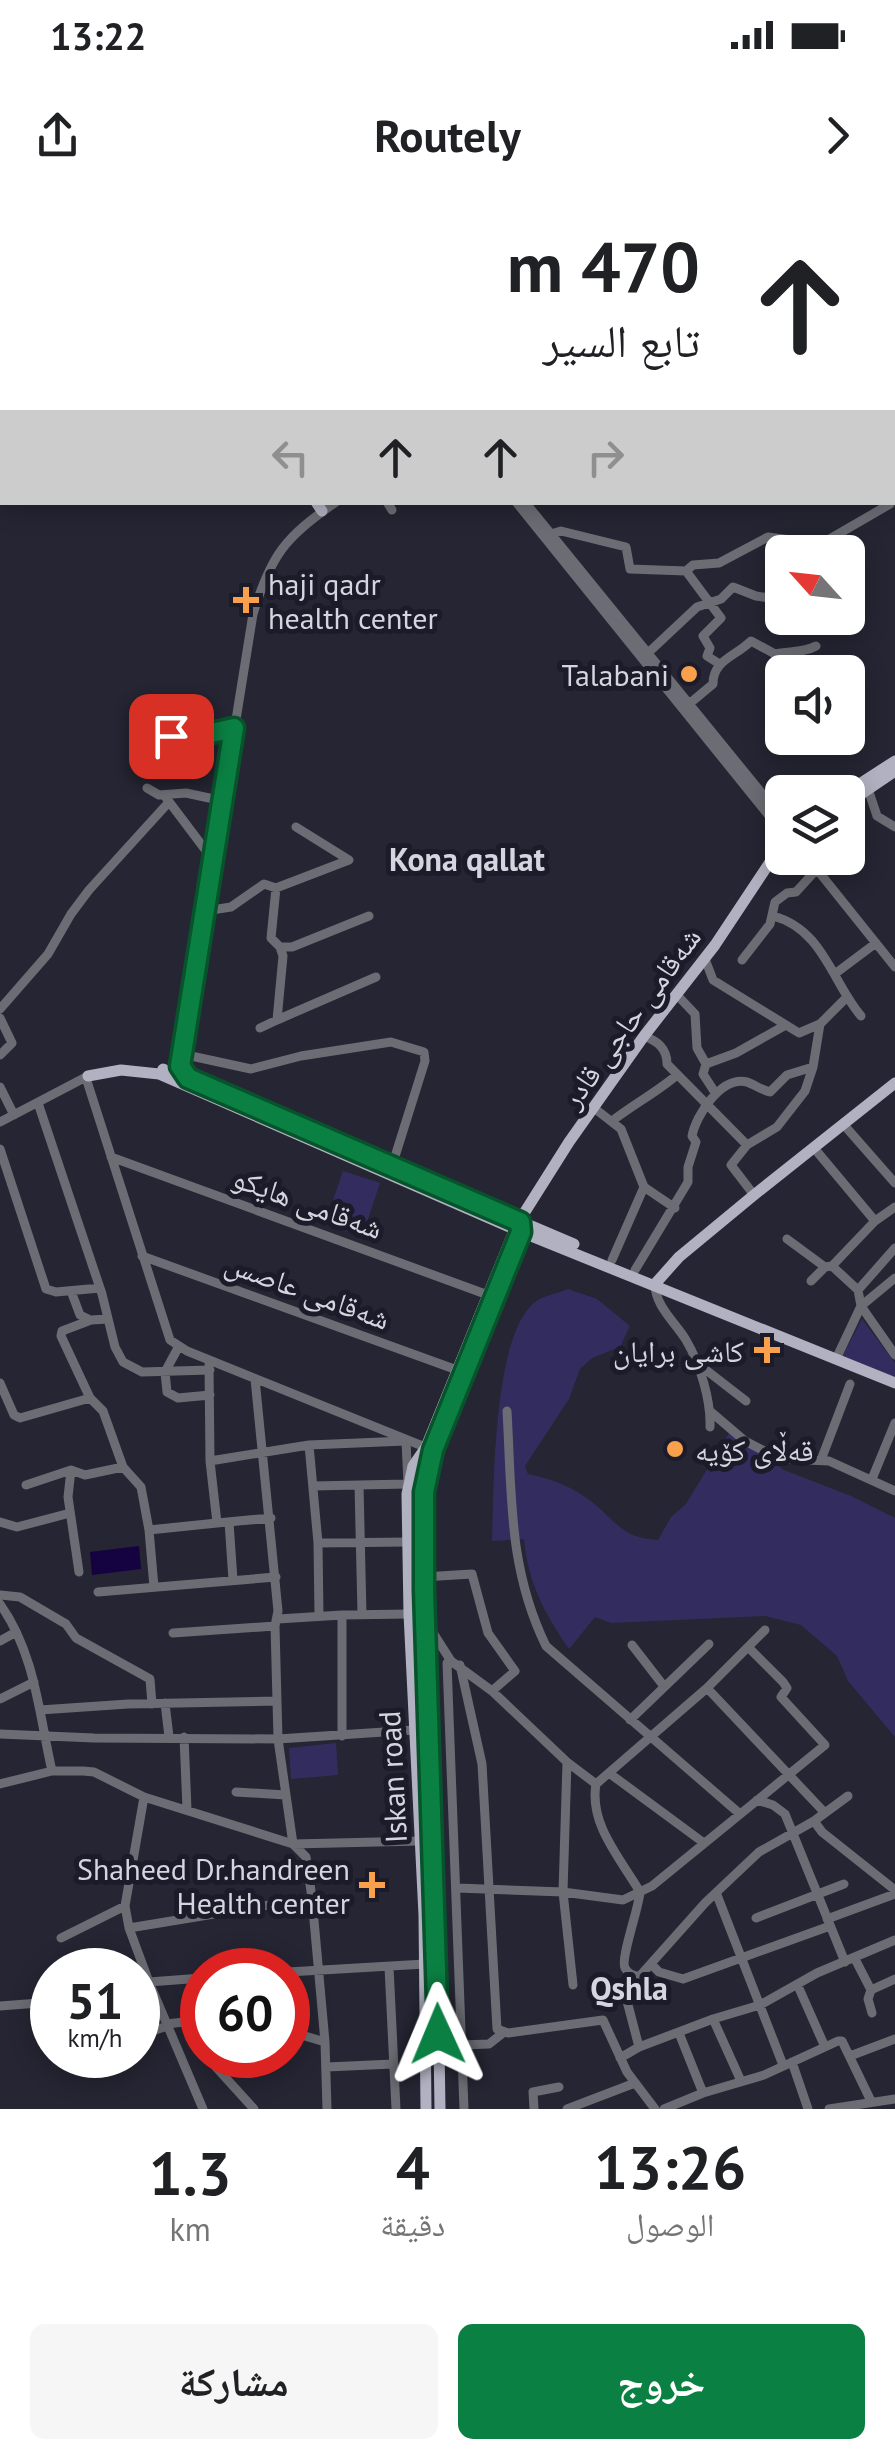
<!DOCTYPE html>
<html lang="ar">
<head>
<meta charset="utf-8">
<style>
	:root { --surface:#fff; --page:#f6f6f6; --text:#202124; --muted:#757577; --accent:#0b8043 }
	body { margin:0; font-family:"PT Sans","Noto Naskh Arabic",sans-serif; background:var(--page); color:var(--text); direction:rtl; height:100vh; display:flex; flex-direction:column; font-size:38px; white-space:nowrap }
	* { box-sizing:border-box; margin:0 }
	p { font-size:32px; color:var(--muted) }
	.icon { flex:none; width:55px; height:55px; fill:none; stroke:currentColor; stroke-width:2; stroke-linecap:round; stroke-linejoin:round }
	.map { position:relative; height:1909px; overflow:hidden; direction:ltr }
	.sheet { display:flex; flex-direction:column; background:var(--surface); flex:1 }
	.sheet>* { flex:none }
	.banner { position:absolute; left:0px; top:0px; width:895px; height:305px; box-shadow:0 5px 25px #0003; direction:rtl; background:#fff; color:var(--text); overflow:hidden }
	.needle { width:65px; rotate:297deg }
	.tools { position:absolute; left:765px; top:335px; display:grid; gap:20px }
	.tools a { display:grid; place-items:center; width:100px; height:100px; border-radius:15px; background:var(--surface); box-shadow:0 5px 25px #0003; font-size:50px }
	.speed { position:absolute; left:30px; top:1748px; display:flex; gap:20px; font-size:50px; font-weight:700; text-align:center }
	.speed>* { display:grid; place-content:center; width:130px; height:130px; border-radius:50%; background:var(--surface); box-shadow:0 5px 25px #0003; line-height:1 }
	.speed small { font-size:25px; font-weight:400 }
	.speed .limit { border:15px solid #d22; background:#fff; color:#111 }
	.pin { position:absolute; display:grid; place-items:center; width:85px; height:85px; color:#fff; margin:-42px; border-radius:20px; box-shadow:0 5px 15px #0006 }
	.me { position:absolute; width:110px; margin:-55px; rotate:359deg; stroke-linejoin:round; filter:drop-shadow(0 0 8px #0008) }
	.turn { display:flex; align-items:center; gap:35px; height:210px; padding:0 30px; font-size:45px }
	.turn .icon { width:130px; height:130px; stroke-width:2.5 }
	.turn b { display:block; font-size:70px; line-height:85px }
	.lanes { display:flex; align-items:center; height:95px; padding:0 30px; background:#0003; justify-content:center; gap:50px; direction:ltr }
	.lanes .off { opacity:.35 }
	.eta { display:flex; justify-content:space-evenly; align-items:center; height:170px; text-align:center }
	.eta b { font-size:60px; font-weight:700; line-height:70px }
	.cta { display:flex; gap:20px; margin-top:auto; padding:20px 30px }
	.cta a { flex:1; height:115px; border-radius:15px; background:var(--accent); color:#fff; font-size:40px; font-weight:700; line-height:115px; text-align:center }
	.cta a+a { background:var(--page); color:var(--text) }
	.status { display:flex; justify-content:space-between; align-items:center; height:70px; padding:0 50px; background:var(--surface); direction:ltr }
	.status svg { height:28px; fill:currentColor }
	header { display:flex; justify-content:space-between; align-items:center; height:130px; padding:0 30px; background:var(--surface); font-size:45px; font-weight:700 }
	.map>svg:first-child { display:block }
	.green { fill:#332d5f }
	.forest { fill:#544d91 }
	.water { fill:#150240 }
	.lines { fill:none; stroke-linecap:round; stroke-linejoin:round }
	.river { stroke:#150240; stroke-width:15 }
	.minor { stroke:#6c6c74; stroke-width:9 }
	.major { stroke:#b1b1c1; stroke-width:11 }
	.route-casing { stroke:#07532c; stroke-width:25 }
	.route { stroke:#0b8043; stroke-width:18 }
	.poi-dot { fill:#f9a04d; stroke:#1c1b29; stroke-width:4 }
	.labels { text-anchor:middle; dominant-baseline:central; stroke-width:10; stroke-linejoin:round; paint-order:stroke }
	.poi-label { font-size:30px; fill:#d5d5df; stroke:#1c1b29; text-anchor:end }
	.street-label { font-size:30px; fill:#d5d5df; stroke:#1c1b29 }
	.neighbourhood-label { font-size:32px; font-weight:bold; fill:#d5d5df; stroke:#1c1b29 }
</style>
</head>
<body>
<div class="status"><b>13:22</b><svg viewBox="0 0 49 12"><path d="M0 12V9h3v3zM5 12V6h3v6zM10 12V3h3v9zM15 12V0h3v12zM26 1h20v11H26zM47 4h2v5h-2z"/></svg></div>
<header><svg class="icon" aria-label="forward" viewBox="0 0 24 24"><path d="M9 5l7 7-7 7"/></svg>Routely<svg class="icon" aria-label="share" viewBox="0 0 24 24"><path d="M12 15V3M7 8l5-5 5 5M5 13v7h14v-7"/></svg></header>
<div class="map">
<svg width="895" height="1909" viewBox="0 0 895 1909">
	<rect width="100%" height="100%" fill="#252533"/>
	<path class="green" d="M343,971L380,983L362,1037L325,1024Z
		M568,1089L597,1099L630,1126L620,1147L592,1158L580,1169L569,1199L525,1266L528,1274C552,1279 573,1287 592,1302C618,1323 622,1338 658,1340L671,1317L686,1304L729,1233L784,1270L851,1296L895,1318V1537L848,1481L837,1456L801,1425L765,1416L611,1423L595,1417L569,1449C545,1414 528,1383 524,1339L492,1341C494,1289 492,1129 538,1100C546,1095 559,1093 568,1089Z
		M862,1119L895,1163V1180L842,1157Z
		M336,1543L338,1575L291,1579L289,1548Z"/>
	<path class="forest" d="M879,0H895V149L892,2H876Z"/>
	<path class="water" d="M139,1346L141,1369L92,1375L90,1352Z"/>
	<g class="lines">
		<path class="river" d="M892,57H895
			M0,178H2"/>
		<path class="minor" d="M892,181H895
			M892,221L895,210
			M387,302L392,310
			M516,302L782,632
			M525,302L777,612
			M551,334L561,331L626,347L630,369L686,371L721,418L703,436L710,448L707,456L718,463
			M686,371L693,365L719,363L768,337L821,344L890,304
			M833,418L836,424
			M648,453L697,407L721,399L733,387L756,396L782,400
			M689,504L713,484C713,460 735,457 751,441L775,454C789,451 804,453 816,446
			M177,507L171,536L174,540L234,528
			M147,588L159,595L186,593L223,601
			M868,589L877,616L895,627
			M164,595L213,660
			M815,667L895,767
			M276,688L271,738L280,747H292L369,716
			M205,711L231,707L264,684L276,688L349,660L296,627
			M773,716C823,729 832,782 861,816
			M280,747L283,756L277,820L376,777
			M705,759L713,780L799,833L820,824
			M742,760L770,724L775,702L787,693L796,692L817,669
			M836,773L876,743
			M677,795L695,814L697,848L706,864
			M0,809L48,754L71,714L89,690L169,602
			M0,818L12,843L0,855
			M260,828L277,820
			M644,836C657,841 667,848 667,864L747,945L731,965L754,995
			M182,854L251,869L301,856L391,842L424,852L425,861L392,966
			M179,874L253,414C271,355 285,337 336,302
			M86,878L170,1140L187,1151L430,1249
			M0,887L14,915
			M716,894L703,874L706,864L736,853L784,826
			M38,903L102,1094L115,1147L123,1162L142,1172L210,1170
			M594,908L621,929L644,987L675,1008
			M612,921C634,904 657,892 677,875
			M0,922L88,876
			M844,925L895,983
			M747,945L777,927L805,891L813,867L820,824L846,798
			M814,948L875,1021
			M0,949L46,1089L56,1092L100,1088
			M111,957L488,1095
			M787,1039L825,1067
			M142,1056L457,1170
			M612,1060L644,987
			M832,1066L858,1090L861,1106L895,1155
			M635,1070L688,982V967L696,942L692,936C696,915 721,876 747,882C755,885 762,890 770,892L787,875L813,867
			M811,1081L825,1067L832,1066L875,1021L895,1007
			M655,1084C655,1106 675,1122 686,1140C700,1164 711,1200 710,1227
			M858,1090L895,1048
			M71,1091L80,1115L90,1120
			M108,1119L91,1120L62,1131L61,1136L90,1198L103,1211L123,1267L141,1287L149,1330L217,1323
			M179,1146L165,1172L167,1192L178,1198L210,1195
			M836,1159L861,1106L895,1078
			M697,1163L746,1201
			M209,1165L210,1261L309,1245
			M255,1179L278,1411L275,1426L278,1539L293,1644L306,1657L312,1698L325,1842L327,1909
			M0,1183L14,1215L20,1218L90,1198
			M507,1211C512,1296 508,1368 546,1446L740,1614
			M711,1212L745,1241L770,1254L783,1259L829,1261L895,1291
			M821,1260L850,1184
			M210,1261L217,1323L271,1318
			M71,1270L68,1297L79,1372
			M872,1279L895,1223
			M26,1285L71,1270L85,1275L123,1267
			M313,1286L359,1285
			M0,1322L17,1327L70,1313
			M229,1322L233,1380
			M149,1330L154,1387
			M318,1343L408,1342
			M423,1377L472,1374L488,1433L515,1471L492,1491
			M98,1392L276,1377
			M0,1395L20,1397L66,1424L76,1438L150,1479L152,1504
			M0,1404C35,1453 39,1514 52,1571
			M342,1415L409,1414
			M319,1416L318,1343L309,1245L406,1241L408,1284L359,1285L362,1414
			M278,1419L342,1415V1536
			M428,1425L451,1461L492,1491L567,1562L596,1584
			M173,1433L275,1426
			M0,1441L16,1432
			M632,1445L663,1485
			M451,1461L447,1463L464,1909
			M460,1465L482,1564L497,1829L508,1833L603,1820L627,1872L655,1909
			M707,1488L825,1613
			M0,1499L34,1482
			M165,1503L169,1537
			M40,1510L128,1504L276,1501
			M630,1520L709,1444
			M0,1534L94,1538L278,1539L414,1530
			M184,1537L187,1609
			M567,1562L563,1692L573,1785
			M609,1573L704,1643
			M0,1584L52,1571H83L94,1572L144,1597L293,1644L420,1641
			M236,1592L285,1595
			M757,1600L773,1605L785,1614L845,1762
			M814,1621L822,1632L895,1690
			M457,1688L563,1692L623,1700L652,1686L825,1545L781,1497L787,1488L783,1482L748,1447
			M717,1695L783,1865
			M756,1718L844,1684
			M827,1719L895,1694
			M129,1728L125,1706L144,1597
			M61,1738L125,1706
			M854,1757L871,1790L868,1799L872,1813
			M651,1764L659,1772L683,1779L830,1726
			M389,1767L396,1909
			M288,1772L425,1764
			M639,1777C633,1775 628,1774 625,1768C620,1759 639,1708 640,1692C620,1658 589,1624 596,1584L707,1488L765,1430
			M202,1778L149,1782L129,1728L312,1698
			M138,1785L149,1782L203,1909
			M798,1786L825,1847
			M871,1790L895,1779
			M0,1806L52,1802
			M713,1819L741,1881
			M183,1821L202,1851
			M166,1824L202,1820
			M288,1831L325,1842
			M679,1833L703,1893
			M138,1836L167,1826
			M462,1845L489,1844L503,1833
			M639,1847L627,1801L639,1777L705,1703L759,1652L814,1621L848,1596
			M205,1855L254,1909
			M850,1856L895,1839
			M620,1858L639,1847L713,1819L760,1805L817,1773L895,1740
			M792,1862L808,1909
			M327,1867L393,1864
			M534,1909L533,1892L559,1887
			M567,1909L635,1883
			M664,1909L703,1893L764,1875L838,1841H842L871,1901
			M829,1909L895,1899"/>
		<path class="major" d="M172,0L173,2
			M188,0L189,2
			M316,302L322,311
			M847,592L895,561
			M848,603L895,571
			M775,610L782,616
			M810,658L817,669
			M163,869L574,1044
			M88,876L121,870L159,874L521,1032L895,1183
			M655,1084L679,1057L754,995L895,883
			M437,1240L425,1278L423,1329L437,1715L440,1909
			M426,1909L424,1715L409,1414L407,1294L413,1266L426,1247L516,1026L569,942L644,836L715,745L782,644"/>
	</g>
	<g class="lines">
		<g class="route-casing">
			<path id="route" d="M171,536L174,540H180L234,528L180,866L188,878L520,1022L521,1032L433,1250L424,1292V1390L438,1834"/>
		</g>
		<use href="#route" class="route"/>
	</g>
	<g class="poi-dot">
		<path d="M241 385h10v10h10v10h-10v10h-10v-10h-10v-10h10z"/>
		<circle cx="689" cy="474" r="10"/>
		<path d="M762 1135h10v10h10v10h-10v10h-10v-10h-10v-10h10z"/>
		<circle cx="675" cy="1249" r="10"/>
		<path d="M367 1670h10v10h10v10h-10v10h-10v-10h-10v-10h10z"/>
	</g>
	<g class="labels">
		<g class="poi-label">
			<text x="268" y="383" text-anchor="start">haji qadr<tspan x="268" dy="34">health center</tspan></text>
			<text x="669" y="474">Talabani</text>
			<text x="744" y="1150">كاشی برایان</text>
			<text x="695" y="1249" text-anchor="start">قەڵای کۆیە</text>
			<text x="350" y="1668">Shaheed Dr.handreen<tspan x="350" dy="34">Health center</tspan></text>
		</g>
		<g class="street-label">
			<text transform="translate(630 817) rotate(-54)">شەقامی حاجی قادر</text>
			<text transform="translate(308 1002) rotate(20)">شه‌قامی هایكو</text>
			<text transform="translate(308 1090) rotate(20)">شه‌قامی عاصس</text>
			<text transform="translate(392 1577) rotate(-93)">Iskan road</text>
		</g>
		<g class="neighbourhood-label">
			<text x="467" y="659">Kona qallat</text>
			<text x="629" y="1788">Qshla</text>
		</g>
	</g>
</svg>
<div class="tools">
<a><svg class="needle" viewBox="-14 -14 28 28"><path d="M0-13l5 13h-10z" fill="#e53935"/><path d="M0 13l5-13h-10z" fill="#757577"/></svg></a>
<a><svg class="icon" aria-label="sound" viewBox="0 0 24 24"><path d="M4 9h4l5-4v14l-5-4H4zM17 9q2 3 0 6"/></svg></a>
<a><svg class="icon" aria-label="layers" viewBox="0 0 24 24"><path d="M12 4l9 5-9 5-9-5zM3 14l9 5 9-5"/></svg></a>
</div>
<div class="speed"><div>51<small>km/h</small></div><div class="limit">60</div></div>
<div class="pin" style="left:171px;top:536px;background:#d93025"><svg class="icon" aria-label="arrive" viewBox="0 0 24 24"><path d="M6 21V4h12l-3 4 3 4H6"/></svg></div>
<svg class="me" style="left:438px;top:1834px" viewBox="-20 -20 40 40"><path d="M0-17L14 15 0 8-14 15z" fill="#0b8043" stroke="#fff" stroke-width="4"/></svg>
<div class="banner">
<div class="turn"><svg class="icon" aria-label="ahead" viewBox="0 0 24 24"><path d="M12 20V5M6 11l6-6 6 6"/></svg><div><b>470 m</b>تابع السير</div></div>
<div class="lanes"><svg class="icon off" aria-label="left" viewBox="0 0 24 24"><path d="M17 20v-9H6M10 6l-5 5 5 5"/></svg><svg class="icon" aria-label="ahead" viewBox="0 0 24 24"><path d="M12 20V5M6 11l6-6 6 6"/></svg><svg class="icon" aria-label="ahead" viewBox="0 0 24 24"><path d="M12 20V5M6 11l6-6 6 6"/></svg><svg class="icon off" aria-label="right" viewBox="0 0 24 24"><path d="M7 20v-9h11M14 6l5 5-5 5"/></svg></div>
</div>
</div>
<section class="sheet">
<div class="eta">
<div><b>13:26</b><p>الوصول</p></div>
<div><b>4</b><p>دقيقة</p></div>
<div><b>1.3</b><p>km</p></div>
</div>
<div class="cta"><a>خروج</a><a>مشاركة</a></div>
</section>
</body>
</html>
